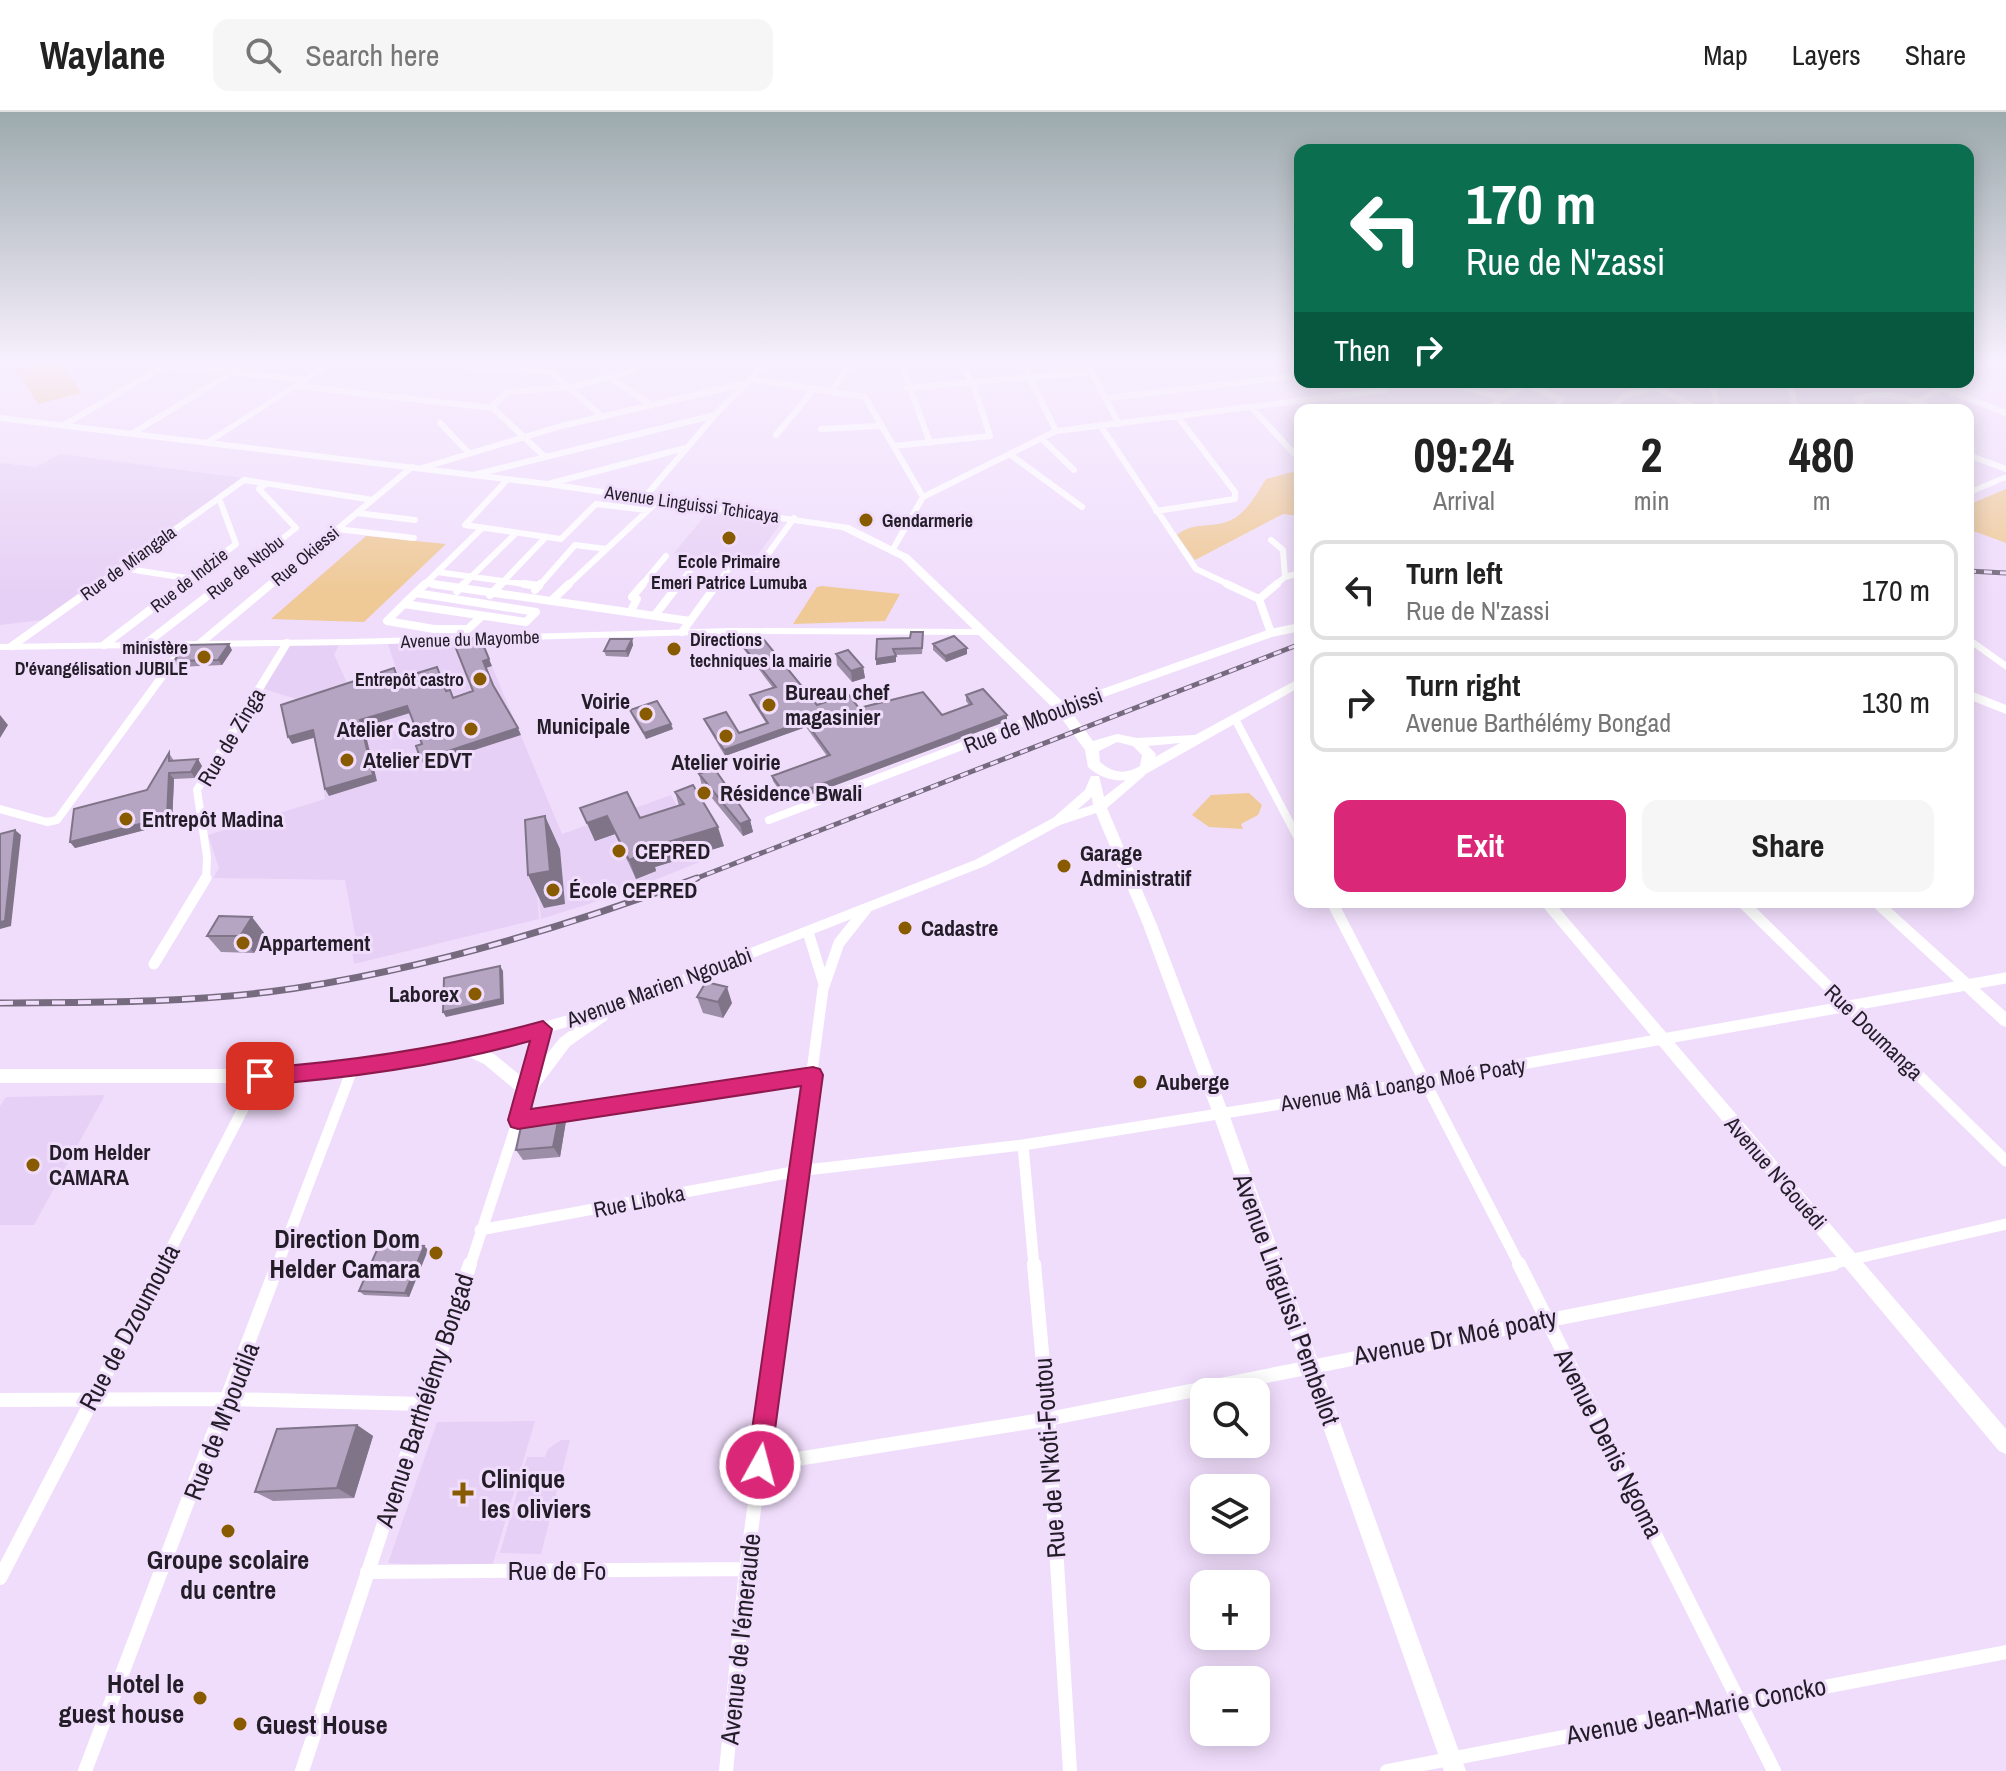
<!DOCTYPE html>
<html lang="en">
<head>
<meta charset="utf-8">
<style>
	:root { --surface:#fff; --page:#f6f6f6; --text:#222; --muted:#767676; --line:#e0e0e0; --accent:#db2777 }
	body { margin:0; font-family:"Archivo Narrow",sans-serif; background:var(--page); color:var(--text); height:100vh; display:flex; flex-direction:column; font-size:30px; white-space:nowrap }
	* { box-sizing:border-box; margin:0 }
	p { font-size:26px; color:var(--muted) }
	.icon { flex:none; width:44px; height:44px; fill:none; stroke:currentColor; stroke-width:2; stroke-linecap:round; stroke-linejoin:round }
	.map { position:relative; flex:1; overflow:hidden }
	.drawer { position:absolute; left:1294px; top:292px; width:680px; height:504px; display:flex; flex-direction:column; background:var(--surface); border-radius:16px; box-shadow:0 4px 20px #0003 }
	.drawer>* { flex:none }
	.hud { position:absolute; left:1294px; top:32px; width:680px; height:244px; border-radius:16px; box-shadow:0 4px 20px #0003; background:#0b6e4f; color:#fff; overflow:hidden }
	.fabs { position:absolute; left:1190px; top:1266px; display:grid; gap:16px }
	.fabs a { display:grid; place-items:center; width:80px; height:80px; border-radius:16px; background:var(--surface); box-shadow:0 4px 20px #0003; font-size:40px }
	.pin { position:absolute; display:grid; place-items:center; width:68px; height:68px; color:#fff; margin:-34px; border-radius:16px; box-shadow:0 4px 12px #0006 }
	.me { position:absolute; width:88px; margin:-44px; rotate:7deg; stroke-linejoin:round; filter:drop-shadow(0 0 6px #0008) }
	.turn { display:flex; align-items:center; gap:28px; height:168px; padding:0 40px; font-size:36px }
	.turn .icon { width:104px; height:104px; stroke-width:2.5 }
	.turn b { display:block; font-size:56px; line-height:68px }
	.then { display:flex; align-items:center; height:76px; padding:0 40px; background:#0003; gap:16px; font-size:30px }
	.eta { display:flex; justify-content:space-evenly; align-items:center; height:136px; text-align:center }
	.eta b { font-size:48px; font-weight:700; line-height:56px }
	.action { display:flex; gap:16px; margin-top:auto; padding:16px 40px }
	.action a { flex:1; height:92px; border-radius:16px; background:var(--accent); color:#fff; font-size:32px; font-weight:700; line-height:92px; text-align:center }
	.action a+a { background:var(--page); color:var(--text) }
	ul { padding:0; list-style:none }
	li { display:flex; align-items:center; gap:24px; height:100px; margin:0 16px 12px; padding:0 24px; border:4px solid var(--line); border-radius:16px }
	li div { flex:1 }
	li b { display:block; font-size:30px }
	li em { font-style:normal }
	header { display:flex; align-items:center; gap:48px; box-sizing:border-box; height:112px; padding:0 40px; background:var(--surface); border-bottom:2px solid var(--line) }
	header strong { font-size:38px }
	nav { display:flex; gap:44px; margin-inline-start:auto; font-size:28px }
	.search { width:560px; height:72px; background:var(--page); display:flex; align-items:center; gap:20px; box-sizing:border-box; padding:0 28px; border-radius:16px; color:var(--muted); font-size:30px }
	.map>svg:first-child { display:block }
	.built { fill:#e7d0f5 }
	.green { fill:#efc996 }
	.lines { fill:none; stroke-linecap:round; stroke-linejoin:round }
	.minor-far3 { stroke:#fff; stroke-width:6 }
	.minor-far2 { stroke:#fff; stroke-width:8 }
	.minor-far1 { stroke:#fff; stroke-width:11 }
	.minor { stroke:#fff; stroke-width:14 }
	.tertiary { fill:#fff; fill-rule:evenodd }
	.primary { fill:#fff; fill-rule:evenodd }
	.rail-far1-casing { stroke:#766b7e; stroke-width:5 }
	.rail-casing { stroke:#766b7e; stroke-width:7 }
	.rail-far1 { stroke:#f0ddfc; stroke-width:3; stroke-dasharray:8; stroke-linecap:butt }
	.rail { stroke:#f0ddfc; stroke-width:4; stroke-dasharray:13; stroke-linecap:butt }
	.wall { fill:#9d8ea7 }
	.shaded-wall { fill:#7f7488 }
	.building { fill:#b6a5c2; stroke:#7f7488; stroke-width:2 }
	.route { fill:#db2777; stroke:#8e194d; stroke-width:2 }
	.poi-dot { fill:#895b00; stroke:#f0ddfc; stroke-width:3 }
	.labels { text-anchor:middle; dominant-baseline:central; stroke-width:6; stroke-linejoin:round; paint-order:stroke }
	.far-street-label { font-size:18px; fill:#231d28; stroke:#f0ddfc }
	.far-poi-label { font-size:18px; font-weight:bold; fill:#231d28; stroke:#f0ddfc; text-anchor:start }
	.poi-label { font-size:22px; font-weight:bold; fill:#231d28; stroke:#f0ddfc; text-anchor:start }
	.street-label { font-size:22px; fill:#231d28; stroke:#f0ddfc }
	.near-poi-label { font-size:26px; font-weight:bold; fill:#231d28; stroke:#f0ddfc; text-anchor:end }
	.near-street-label { font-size:26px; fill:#231d28; stroke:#f0ddfc }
</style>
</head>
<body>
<header>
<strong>Waylane</strong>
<div class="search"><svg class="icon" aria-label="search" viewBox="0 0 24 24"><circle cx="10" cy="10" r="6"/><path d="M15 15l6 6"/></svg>Search here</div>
<nav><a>Map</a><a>Layers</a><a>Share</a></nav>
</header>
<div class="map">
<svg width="2006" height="1659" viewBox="0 0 2006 1659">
	<rect width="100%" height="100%" fill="#f0ddfc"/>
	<path class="built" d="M60,342L243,366L43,508L0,513V351L36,355Z
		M708,400L782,410L751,452L674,441Z
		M481,528L562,722L671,683L707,747L620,782L541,807L535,749L539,807L354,852L352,838L357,833L345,768L213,766L219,756L208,723L325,687L316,626L362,573L398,562L388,532Z
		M339,533L334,542L350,578L306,590L264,577L289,534Z
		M105,983L34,1113H0V994L6,985Z
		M535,1309L491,1458L388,1451L437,1310Z
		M561,1328H570L541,1442L500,1441L527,1345H545L548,1337Z"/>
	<path class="green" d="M50,249H59L81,281L38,292L16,257Z
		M1300,358V404L1283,402L1195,448L1177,423C1192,410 1208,416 1226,410C1245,404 1256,383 1266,367Z
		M2006,377V431L1968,417V393Z
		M366,424L446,432L364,510L271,507Z
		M822,474L900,482L885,509L793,512L817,475Z
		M1249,681L1262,693L1258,703L1241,712L1243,717L1209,715L1192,703L1211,683Z"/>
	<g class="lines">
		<path class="minor-far3" d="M411,249L551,260L603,305
			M774,249L796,251
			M1022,249L1056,319
			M1086,249L1119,312
			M168,253L304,268
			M902,253L930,331
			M1968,262L1993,249
			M609,265L651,293
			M751,267L865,285L923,385
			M1446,270L1501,286
			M1522,270L1561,288L1556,298
			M1646,270L1699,298
			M1712,270L1718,298
			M1780,270L1792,280L1796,298
			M1924,270L2006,301
			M296,274L493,296L545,345
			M907,276L1091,260
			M832,278L853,249
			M1107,286L1289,265
			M1917,290L1953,270
			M490,296L508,280L571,275L635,258
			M1252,296L1300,348
			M1490,298L1501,286L1531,270
			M1609,298L1625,283L1656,275
			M1866,298L1857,287C1884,278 1910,285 1934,298
			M440,311L469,341
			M64,313L173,249
			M1100,313L1196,457L1232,474
			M821,317L879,314
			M133,321L251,249
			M776,323L815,276
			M1043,328L1074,358
			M894,334L990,324L973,271L960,250
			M1011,343L1082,395
			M1968,343L2006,357
			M422,356L561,314L747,271
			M473,363L715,303
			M507,368L465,413L561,427L596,392L647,398
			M548,372L685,336
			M923,385L1056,319L1386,278
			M644,386L715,303L768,249
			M1156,399L1235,387V380L1178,305
			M357,401L415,408
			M337,417L414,426
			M1271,428L1283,438L1285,465
			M893,437L923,385
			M122,456L192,467
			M757,457L794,406
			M437,460L539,474
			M426,471L447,474
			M96,474L244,368L373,388
			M181,474L236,432L219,386
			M221,474L296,416L259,377L266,372
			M269,474L412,355
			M423,474L481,417
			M462,474L515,422
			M499,474L545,426
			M539,474L575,433L607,437
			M567,474L659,388
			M641,474L666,444
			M678,474L699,447
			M716,474L733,451
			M1274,474L1285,465L1300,461"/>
		<path class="minor-far2" d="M433,472L690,509
			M524,472L539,474
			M1227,472L1259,487L1271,521
			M535,478L540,472
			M457,479L464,472
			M416,481L536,500L526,510L404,492L425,472
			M490,483L501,472
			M1259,487L1277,472
			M551,489L569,472
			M404,492L387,509L434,517H468L482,504
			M631,499L637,487L632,485L643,472
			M655,503L679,472
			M682,520L717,472
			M104,533L184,472
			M144,533L223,472
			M198,533L271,472
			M12,534L99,472
			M1235,607L1300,730
			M0,697L47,710L57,708L185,533
			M769,708L1061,596L1271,521L1300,515
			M206,768L207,745L197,678L287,531"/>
		<path class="minor-far1" d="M1332,790L1520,1154
			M1742,790L2006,1049
			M808,820L824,872
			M154,852L206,766
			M550,1003L813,963
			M1023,1033L1034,1154
			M480,1118L798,1059L1023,1033L1426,969L2006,866
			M162,1154L260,964
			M277,1154L352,958
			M470,1154L518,1008L543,917
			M786,1154L823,877L839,831L866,797
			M1823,1154L2006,1112"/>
		<path class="minor" d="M1034,1152L1048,1307L1070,1659
			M1519,1152L1774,1659
			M0,1288L230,1287L422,1292
			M760,1353L1048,1307L1833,1152
			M367,1460L746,1457
			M0,1466L163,1152
			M85,1659L278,1152
			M302,1659L470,1152
			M726,1659L746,1457L787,1152
			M1387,1659L2006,1540"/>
		<path class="tertiary" d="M330,249H339L210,332L203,330Z
			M2006,362V368L1968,384V378Z
			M732,516L983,517L988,520L983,523L732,522L349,533L0,538V532L349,527Z
			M1968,523L2006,550V558L1968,531Z
			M1140,657L1146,661L1144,664L1107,696L1157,813L1229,1002L1466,1659H1444L1213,1002L1143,813L1096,701L1060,713L985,754L609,903L607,908L570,934L533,983L527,985L521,983L484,952L467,944L352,964L260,971H0V957H260L352,952L468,932L613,890L975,748L1053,706L1085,678L1091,664H1099L1104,685ZM1092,685L1093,693L1077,698ZM580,911L560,926L526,968L494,942L486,939Z
			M1539,790H1554L2006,1317V1342L1999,1339Z
			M1868,790H1884L2006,900V915L2001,913Z"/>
		<path class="primary" d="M0,303L548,369L849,413L909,443L1066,593L1093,629L1117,622L1137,626L1195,623L1300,566V575L1144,663C1124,672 1105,670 1088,655L1085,638L1056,599L901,447L842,418L548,375L0,309ZM1117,630L1133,634L1142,643L1140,654C1125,663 1113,661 1100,650L1099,639ZM1180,631L1155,645L1156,642L1148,634Z
			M1968,578L2006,593V602L1968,587Z"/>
		<g class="rail-far1-casing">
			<path id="rail-far1" d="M1968,459L2006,461
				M692,768L1300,532"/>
		</g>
		<g class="rail-casing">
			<path id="rail" d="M0,891C89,890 179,891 268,880C413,861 560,817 697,766"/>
		</g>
		<use href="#rail-far1" class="rail-far1"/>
		<use href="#rail" class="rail"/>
	</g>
	<path class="wall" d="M923,526L922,542L895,543L896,550L876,553L877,527Z
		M632,527L633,533L628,545L606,544L604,539Z
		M740,530L817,593L942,603L969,593L966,589V583L1007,609L788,691L773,669L772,664L827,644L806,615L725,644L706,612L704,607L739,621L766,611L752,589L750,583L773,576L742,535Z
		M933,532L967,536V542L946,550L933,538Z
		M232,538L222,553L178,555L174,549Z
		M836,542L863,555L865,566L852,570L837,553Z
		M630,598L673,617L646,627L632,603Z
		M169,641L174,649L202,654L195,666L174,667L172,711L75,736L70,730L147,678Z
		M699,662L750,708L753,720L743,724L702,674Z
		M675,680L724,734L655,755L656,759L636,767L615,722L595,729L580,696L640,706L679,694Z
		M265,822L254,841L221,840L207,824Z
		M697,885L732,891L723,906L703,901Z
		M560,999L566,1009L560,1045L523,1048L516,1038Z
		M424,1134L428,1138L409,1185L364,1183L359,1179Z
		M357,1313L373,1324L354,1386L273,1389L255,1380Z"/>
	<path class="shaded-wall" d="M632,527L633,533L628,545L626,539Z
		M229,532L232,538L222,553L218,548Z
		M967,536V542L946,550L945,544Z
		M896,544V550L876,553V547Z
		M489,547L492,554L486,556L483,549Z
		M863,555L865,566L852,570L851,559Z
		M407,594L410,601L364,615L377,669L329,684L325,677L360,608Z
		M0,603L8,613L0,626Z
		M1007,603V609L788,691L787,685Z
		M805,609L806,615L725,644L724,638Z
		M671,612L673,617L646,627L644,621Z
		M518,616L521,623L425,654L421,648Z
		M313,618L317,625L292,632L288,625Z
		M198,647L202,654L195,666L191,660Z
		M169,661L174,667L172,711L75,736L70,730L167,705Z
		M545,704L560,737L565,792L544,796L528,763Z
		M607,704L615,722L595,729L587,711Z
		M750,708L753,720L743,724L740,712Z
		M718,715L724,734L655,755L656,759L636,767L629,748L648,736Z
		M15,718L21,723L11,814L0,817V810Z
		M252,805L265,822L254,841L240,824Z
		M500,854L503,859L504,892L446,905L443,900Z
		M727,875L732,891L723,906L718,890Z
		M560,999L566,1009L560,1045L553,1035Z
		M424,1134L428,1138L409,1185L405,1181Z
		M357,1313L373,1324L354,1386L337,1376Z"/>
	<path class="building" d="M911,520H923L922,536L893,537L896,544L876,547L877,527L910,526Z
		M760,523L817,593L848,582L859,596L923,580L942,603L972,592L966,583L983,577L1007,603L787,685L772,664L830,643L805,609L724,638L704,607L726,600L739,621L768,611L750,583L776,575L740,530Z
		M954,524L967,536L945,544L933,532Z
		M480,525L489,547L483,549L493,573L518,616L421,648L416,634L422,632L407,594L360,608L373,663L325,677L313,618L288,625L281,593L394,556L398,567L437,555L446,579L450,578L453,586L473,579L453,529Z
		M610,527H632L626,539H604Z
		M229,532L218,548L174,549L186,533Z
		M848,538L863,555L851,559L836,542Z
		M657,589L671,612L644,621L630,598Z
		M169,641V649L198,647L191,660L169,661L167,705L70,730L74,697L147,678Z
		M714,656L750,708L740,712L699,662Z
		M693,673L718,715L648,736L650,740L629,748L607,704L587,711L580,696L627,680L640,706L684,692L675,680Z
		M545,704L550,759L528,763L525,708Z
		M15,718L5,809L0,810V722Z
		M219,804L252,805L240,824H207Z
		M500,854L501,887L443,900L444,866Z
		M706,870L727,875L718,890L697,885Z
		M560,999L553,1035L516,1038L523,1005Z
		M380,1131L424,1134L405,1181L359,1179Z
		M357,1313L337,1376L255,1380L277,1317Z"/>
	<linearGradient id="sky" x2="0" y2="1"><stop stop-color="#9caaad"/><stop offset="0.52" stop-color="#f8f0fe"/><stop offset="1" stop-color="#f8f0fe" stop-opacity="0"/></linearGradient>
	<rect width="2006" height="481" fill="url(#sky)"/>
	<path class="route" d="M543,909L552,917L531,997L813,955L820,957L823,963L769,1362L760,1366L751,1362L747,1353L801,974L518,1017L511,1015L508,1008L530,929C441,954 352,966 260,973L250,964L260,956C357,949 449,935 543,909Z"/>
	<g class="poi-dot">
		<circle cx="866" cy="408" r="8"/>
		<circle cx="729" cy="426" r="8"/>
		<circle cx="674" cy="537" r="8"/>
		<circle cx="204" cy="545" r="8"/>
		<circle cx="480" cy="567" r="8"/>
		<circle cx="769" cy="593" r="8"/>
		<circle cx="646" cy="602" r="8"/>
		<circle cx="471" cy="617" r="8"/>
		<circle cx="726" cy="624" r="8"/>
		<circle cx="347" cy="648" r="8"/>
		<circle cx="704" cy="681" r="8"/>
		<circle cx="126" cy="707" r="8"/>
		<circle cx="619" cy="739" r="8"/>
		<circle cx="1064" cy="754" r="8"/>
		<circle cx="553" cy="778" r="8"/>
		<circle cx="905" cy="816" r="8"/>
		<circle cx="243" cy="831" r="8"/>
		<circle cx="475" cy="882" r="8"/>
		<circle cx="1140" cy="970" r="8"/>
		<circle cx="33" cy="1053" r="8"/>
		<circle cx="436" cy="1141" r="8"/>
		<path d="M459 1369h8v8h8v8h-8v8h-8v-8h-8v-8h8z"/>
		<circle cx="228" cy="1419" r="8"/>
		<circle cx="200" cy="1586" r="8"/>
		<circle cx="240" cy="1612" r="8"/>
	</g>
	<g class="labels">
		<g class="far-street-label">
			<text transform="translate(692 392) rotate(8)">Avenue Linguissi Tchicaya</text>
			<text transform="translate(305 444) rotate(-40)">Rue Okiessi</text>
			<text transform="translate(128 451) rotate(-36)">Rue de Miangala</text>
			<text transform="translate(245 455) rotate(-38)">Rue de Ntobu</text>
			<text transform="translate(189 468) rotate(-38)">Rue de Indzie</text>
			<text transform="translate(470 527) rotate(-2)">Avenue du Mayombe</text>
		</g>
		<g class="far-poi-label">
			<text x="882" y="408">Gendarmerie</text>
			<text x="729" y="449" text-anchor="middle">Ecole Primaire<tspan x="729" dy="21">Emeri Patrice Lumuba</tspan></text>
			<text x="690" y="527">Directions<tspan x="690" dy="21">techniques la mairie</tspan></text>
			<text x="188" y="535" text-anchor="end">ministère<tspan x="188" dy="21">D'évangélisation JUBILE</tspan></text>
			<text x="464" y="567" text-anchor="end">Entrepôt castro</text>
		</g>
		<g class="poi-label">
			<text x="785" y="580">Bureau chef<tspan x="785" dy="25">magasinier</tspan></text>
			<text x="630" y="589" text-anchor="end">Voirie<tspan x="630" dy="25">Municipale</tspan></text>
			<text x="455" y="617" text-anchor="end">Atelier Castro</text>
			<text x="363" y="648">Atelier EDVT</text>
			<text x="726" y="650" text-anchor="middle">Atelier voirie</text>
			<text x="720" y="681">Résidence Bwali</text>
			<text x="142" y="707">Entrepôt Madina</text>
			<text x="635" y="739">CEPRED</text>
			<text x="1080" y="741">Garage<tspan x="1080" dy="25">Administratif</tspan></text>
			<text x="569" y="778">École CEPRED</text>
			<text x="921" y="816">Cadastre</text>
			<text x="259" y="831">Appartement</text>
			<text x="459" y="882" text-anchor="end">Laborex</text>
			<text x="1156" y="970">Auberge</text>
			<text x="49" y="1040">Dom Helder<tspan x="49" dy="25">CAMARA</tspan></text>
		</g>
		<g class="street-label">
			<text transform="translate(1033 608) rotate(-21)">Rue de Mboubissi</text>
			<text transform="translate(231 625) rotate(-59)">Rue de Zinga</text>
			<text transform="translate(659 875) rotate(-20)">Avenue Marien Ngouabi</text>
			<text transform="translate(1874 920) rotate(44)">Rue Doumanga</text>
			<text transform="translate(1403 972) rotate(-9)">Avenue Mâ Loango Moé Poaty</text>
			<text transform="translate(1776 1061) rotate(49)">Avenue N'Gouédi</text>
			<text transform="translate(639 1089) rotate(-11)">Rue Liboka</text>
		</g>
		<g class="near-poi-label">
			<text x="420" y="1126">Direction Dom<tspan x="420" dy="30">Helder Camara</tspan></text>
			<text x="481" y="1366" text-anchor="start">Clinique<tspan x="481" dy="30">les oliviers</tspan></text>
			<text x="228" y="1447" text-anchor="middle">Groupe scolaire<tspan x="228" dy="30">du centre</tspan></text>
			<text x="184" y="1571">Hotel le<tspan x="184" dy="30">guest house</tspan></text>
			<text x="256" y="1612" text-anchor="start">Guest House</text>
		</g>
		<g class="near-street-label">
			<text transform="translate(1287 1187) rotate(70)">Avenue Linguissi Pembellot</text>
			<text transform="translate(129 1215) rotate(-62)">Rue de Dzoumouta</text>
			<text transform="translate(1455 1224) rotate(-11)">Avenue Dr Moé poaty</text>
			<text transform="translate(424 1288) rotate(-72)">Avenue Barthélémy Bongad</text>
			<text transform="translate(221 1309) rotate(-69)">Rue de M'poudila</text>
			<text transform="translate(1609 1331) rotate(63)">Avenue Denis Ngoma</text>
			<text transform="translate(1049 1346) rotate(-94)">Rue de N'koti-Foutou</text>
			<text x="557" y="1458">Rue de Fo</text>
			<text transform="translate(740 1527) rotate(-84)">Avenue de l'émeraude</text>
			<text transform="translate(1696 1598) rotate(-11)">Avenue Jean-Marie Concko</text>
		</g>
	</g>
</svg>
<div class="fabs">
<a><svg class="icon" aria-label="search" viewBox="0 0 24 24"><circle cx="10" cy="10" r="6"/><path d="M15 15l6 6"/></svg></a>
<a><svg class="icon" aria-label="layers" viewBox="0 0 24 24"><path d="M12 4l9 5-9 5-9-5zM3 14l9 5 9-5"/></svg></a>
<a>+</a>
<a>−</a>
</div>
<div class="pin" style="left:260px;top:964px;background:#d93025"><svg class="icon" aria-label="arrive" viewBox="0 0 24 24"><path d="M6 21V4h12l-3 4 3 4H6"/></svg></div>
<svg class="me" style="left:760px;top:1353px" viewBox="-20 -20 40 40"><circle r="17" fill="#db2777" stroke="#fff" stroke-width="3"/><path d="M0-11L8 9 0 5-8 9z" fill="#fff"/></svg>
<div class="hud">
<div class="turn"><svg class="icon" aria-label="left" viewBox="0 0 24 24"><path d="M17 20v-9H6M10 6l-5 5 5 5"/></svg><div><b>170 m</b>Rue de N'zassi</div></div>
<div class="then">Then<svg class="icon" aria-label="right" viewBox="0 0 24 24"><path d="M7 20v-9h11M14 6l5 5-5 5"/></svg></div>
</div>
<section class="drawer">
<div class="eta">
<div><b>09:24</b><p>Arrival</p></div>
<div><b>2</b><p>min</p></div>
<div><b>480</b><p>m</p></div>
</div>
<ul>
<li><svg class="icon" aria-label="left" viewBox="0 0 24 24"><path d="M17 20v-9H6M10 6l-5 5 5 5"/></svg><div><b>Turn left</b><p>Rue de N'zassi</p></div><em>170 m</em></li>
<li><svg class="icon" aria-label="right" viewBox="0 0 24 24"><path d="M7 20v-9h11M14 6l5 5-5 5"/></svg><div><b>Turn right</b><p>Avenue Barthélémy Bongad</p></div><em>130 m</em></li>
</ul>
<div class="action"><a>Exit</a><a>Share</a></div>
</section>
</div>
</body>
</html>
